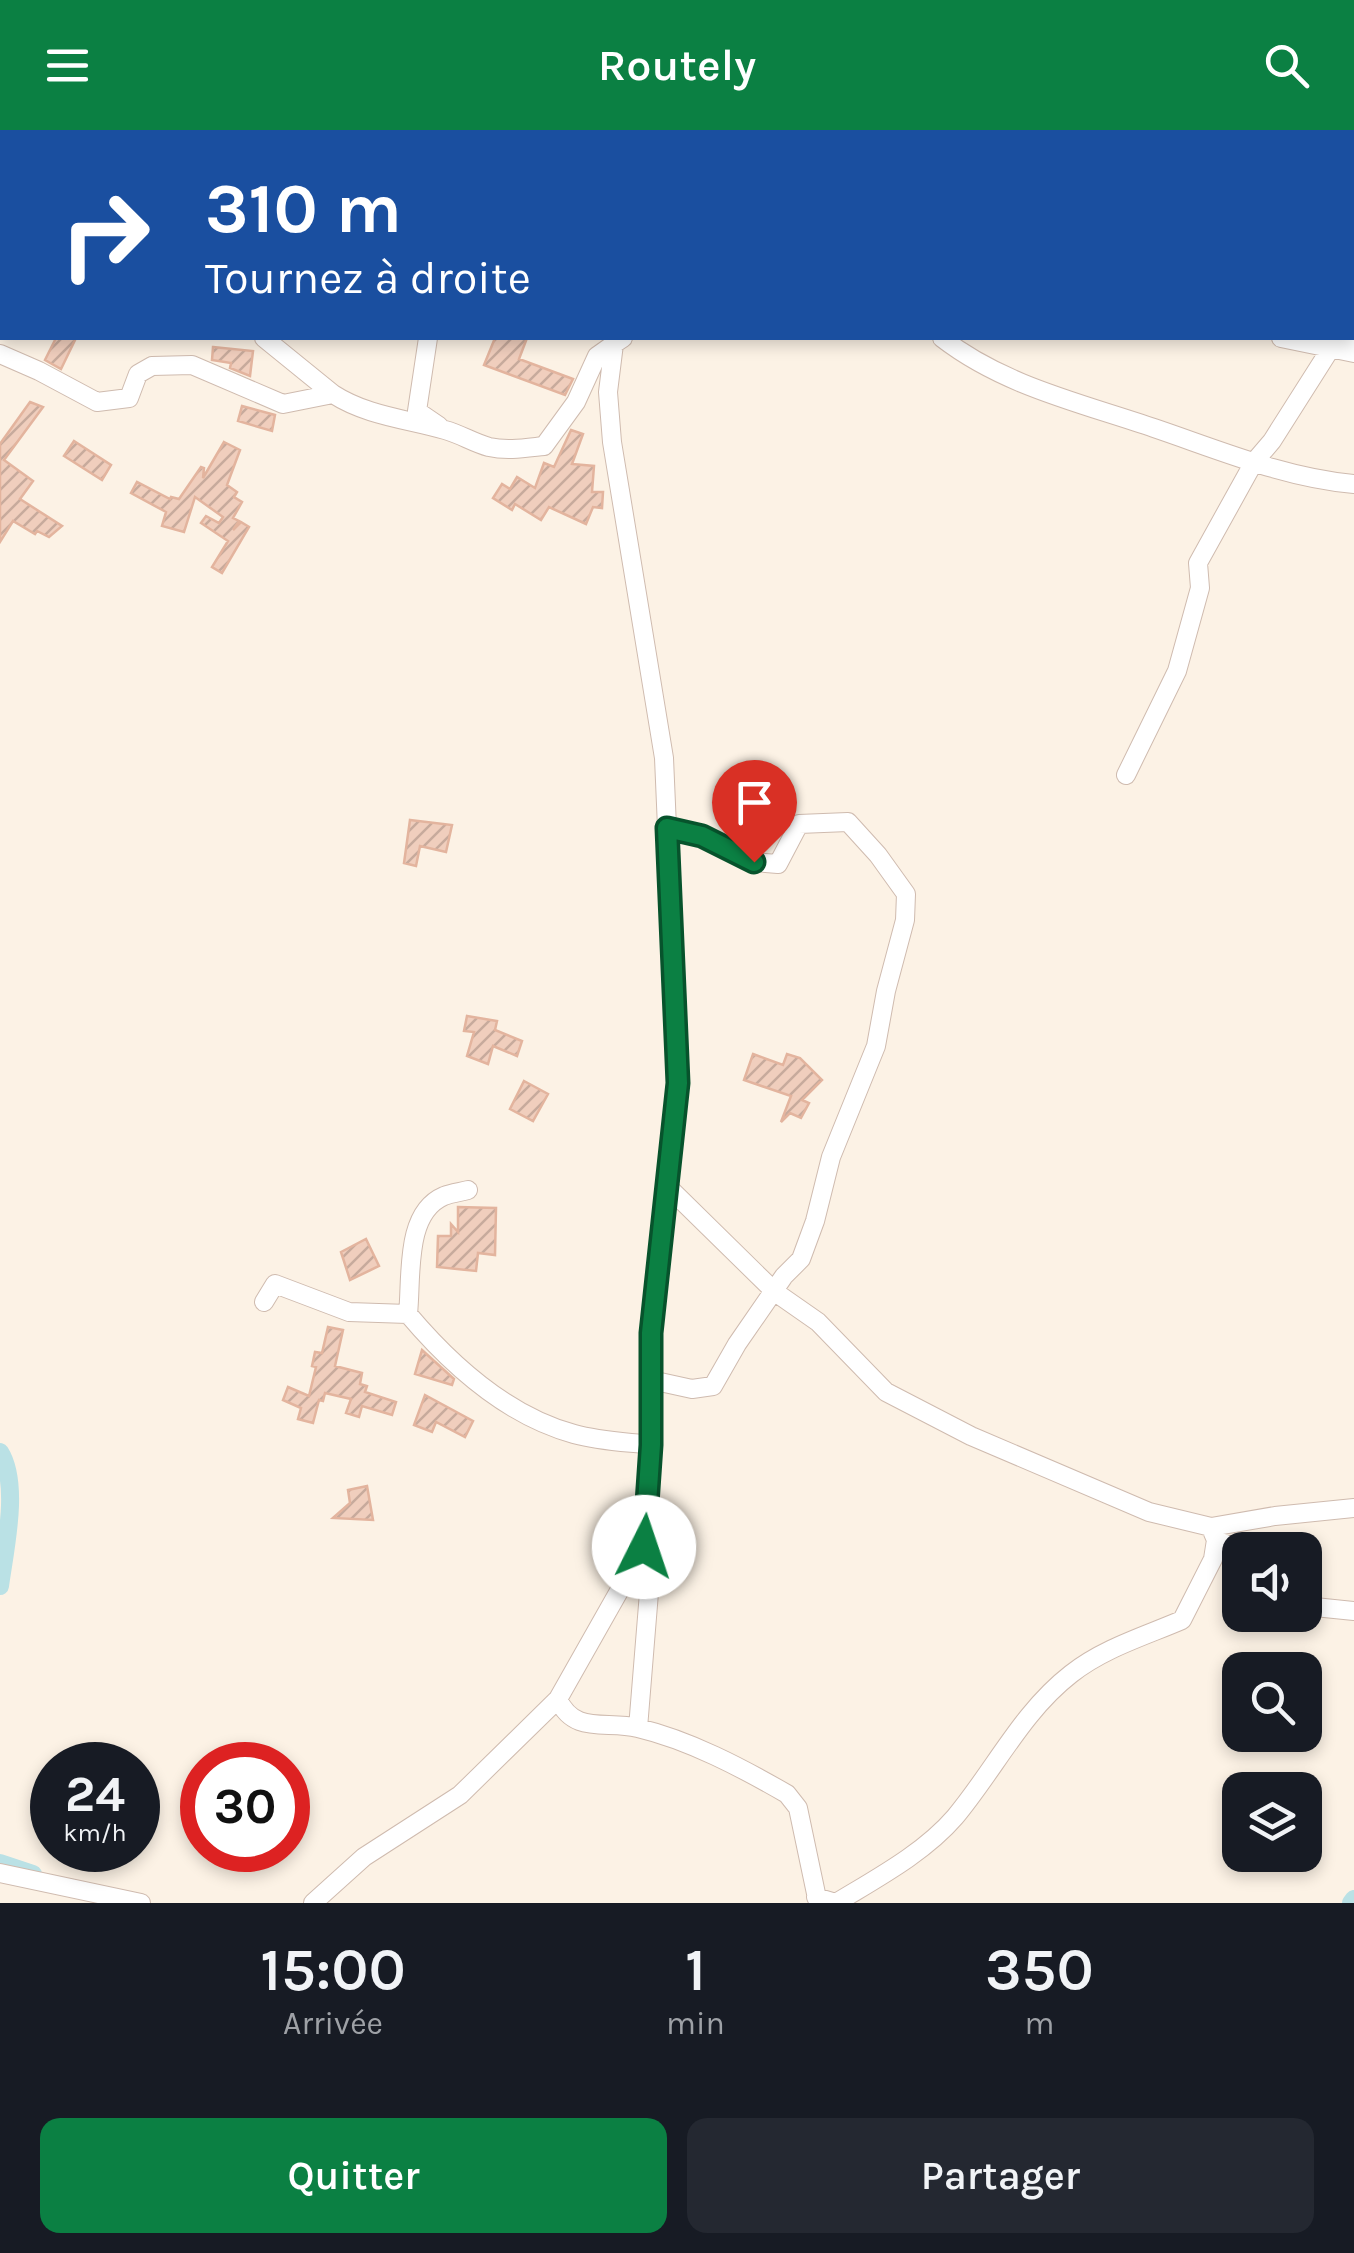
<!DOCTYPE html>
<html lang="fr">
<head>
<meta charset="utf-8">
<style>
	:root { --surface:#171b24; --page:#242831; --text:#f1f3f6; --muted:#9ea1a6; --accent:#0b8043 }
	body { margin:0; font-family:Karla,sans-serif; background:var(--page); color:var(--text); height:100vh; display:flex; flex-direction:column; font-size:38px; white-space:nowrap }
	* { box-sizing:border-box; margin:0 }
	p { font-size:32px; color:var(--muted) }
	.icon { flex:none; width:55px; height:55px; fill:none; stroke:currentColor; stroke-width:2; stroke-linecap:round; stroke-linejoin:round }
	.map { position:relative; height:1773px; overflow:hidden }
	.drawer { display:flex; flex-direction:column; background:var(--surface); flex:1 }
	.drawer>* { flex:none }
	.hud { position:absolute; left:0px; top:0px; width:1355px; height:210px; box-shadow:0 5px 15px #0003; background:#1a4fa0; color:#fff; overflow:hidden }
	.buttons { position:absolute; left:1222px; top:1402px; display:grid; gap:20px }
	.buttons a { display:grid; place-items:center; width:100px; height:100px; border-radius:20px; background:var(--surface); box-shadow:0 5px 15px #0003; font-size:50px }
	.speed { position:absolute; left:30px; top:1612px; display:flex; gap:20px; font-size:50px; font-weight:700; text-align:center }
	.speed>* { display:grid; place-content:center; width:130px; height:130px; border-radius:50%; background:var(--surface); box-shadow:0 5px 15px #0003; line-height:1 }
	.speed small { font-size:25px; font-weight:400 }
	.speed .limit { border:15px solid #d22; background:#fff; color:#111 }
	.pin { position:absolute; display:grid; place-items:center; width:85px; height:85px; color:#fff; margin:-102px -42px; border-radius:50% 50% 50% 0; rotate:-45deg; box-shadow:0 0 10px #0007 }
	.pin .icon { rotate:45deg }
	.me { position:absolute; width:110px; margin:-55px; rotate:4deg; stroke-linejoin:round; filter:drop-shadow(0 0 8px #0008) }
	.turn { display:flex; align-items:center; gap:35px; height:210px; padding:0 40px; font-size:45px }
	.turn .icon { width:130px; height:130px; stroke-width:2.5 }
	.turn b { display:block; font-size:70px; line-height:85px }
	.eta { display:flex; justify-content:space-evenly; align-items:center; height:170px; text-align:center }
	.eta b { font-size:60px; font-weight:600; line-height:70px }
	.primary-button { display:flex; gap:20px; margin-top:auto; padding:20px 40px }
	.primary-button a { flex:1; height:115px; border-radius:20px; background:var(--accent); color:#fff; font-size:40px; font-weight:600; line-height:115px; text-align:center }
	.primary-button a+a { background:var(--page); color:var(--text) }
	header { display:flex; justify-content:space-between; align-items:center; height:130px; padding:0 40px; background:var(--accent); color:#fff; font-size:45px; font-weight:600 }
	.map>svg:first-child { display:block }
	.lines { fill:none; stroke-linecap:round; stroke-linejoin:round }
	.canal { stroke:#bae1e5; stroke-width:18 }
	.building { fill:url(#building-hatch); stroke:#e3b49e; stroke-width:2.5 }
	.minor-casing { stroke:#cfbbaf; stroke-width:20 }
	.minor { stroke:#fff; stroke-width:18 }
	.route-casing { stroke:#07532c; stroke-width:25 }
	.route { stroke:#0b8043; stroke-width:18 }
</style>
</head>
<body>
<header><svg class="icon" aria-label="menu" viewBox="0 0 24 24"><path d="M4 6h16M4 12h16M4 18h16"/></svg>Routely<svg class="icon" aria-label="search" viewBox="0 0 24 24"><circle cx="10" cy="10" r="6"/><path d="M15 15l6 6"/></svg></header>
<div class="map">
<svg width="1354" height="1773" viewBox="0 0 1354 1773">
	<defs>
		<pattern id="building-hatch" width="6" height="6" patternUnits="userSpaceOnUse" patternTransform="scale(2.5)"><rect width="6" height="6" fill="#f0cebd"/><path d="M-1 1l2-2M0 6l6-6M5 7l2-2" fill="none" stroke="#c7aa9c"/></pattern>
	</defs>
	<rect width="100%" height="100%" fill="#fcf2e5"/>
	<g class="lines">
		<path class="canal" d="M0,1322C20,1354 5,1419 0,1456
			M0,1733L33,1744
			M1351,1773L1354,1769"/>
	</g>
	<path class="building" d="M56,208H76L61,239L45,230Z
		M495,208H527L519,229L573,249L565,265L484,235Z
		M213,217L253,221L250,246L230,238L231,233L212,230Z
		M30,272L43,277L4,330L33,351L20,369L62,396L49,407L37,401L35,404L13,391L0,412V314Z
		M242,276L275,285L272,301L238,291Z
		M571,300L583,304L572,334L594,336L592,362H603L602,378L593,377L586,394L549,377L541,390L515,374L512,380L493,368L502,354L510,359L517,347L535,358L544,333L554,337Z
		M74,311L111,335L102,350L64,326Z
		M224,312L240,320L227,355L237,362L234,367L242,372L233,388L239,391L233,400L241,392L249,397L222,443L212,437L228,411L201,393L206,386L219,393L223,387L195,367L184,402L162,396L166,382L131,363L137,352L170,369L171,367L179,369L201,337L204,338L203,348Z
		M410,690L452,695L446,722L420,716L416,736L404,733Z
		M467,886L497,891L495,900L522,911L517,926L493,916L488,934L467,926L474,902L464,901Z
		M753,924L783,935L787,924L800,928L822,950L802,970L809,973L801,988L790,983L781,992L791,966L744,950Z
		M524,951L548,964L533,991L510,979Z
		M458,1077L496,1078L495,1125L478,1123L476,1141L437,1137L438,1106H451V1094L458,1102Z
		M366,1109L379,1136L350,1150L341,1122Z
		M328,1197L343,1200L335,1236L362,1243L360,1254L367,1256L365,1262L396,1272L392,1285L362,1276L359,1287L346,1283L351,1269L325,1263L323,1271L319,1270L313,1293L298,1289L301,1278L283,1270L288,1257L309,1266L316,1237L312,1236L315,1222L322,1223Z
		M422,1220L454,1249L452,1255L415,1244Z
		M425,1265L473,1291L465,1307L436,1292L432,1302L414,1295Z
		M367,1356L373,1390L333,1388L350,1373L348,1360Z"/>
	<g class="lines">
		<g class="minor-casing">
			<path id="minor" d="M478,0V2
				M943,0L946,2
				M704,2V0
				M837,2L838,0
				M0,155L2,156
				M264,208L333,264
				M428,208L417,281L439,296
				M942,208C1004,256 1081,273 1154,298C1219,320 1285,348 1354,354
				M1281,208L1354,223
				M0,224L39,241L97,272L129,268L138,244L152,236L192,235L283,274L333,264C367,286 407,289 445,300C460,304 474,313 489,317C507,321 525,318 544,316L576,272L597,226L614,214
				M1126,645L1177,541L1200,458L1198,433L1254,332L1272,311L1331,218L1348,208
				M667,1056L775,1162L818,1192L886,1262L971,1306L1149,1382L1211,1397L1275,1386L1354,1378
				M264,1172L275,1154L349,1182L408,1184C451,1235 508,1286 574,1304C599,1311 626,1312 651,1315
				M408,1184C412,1148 404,1083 444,1066C452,1063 461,1062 468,1060
				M651,1250L692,1259L713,1256L737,1214L784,1146L801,1129L815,1091L831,1027L876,916L886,861L905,790L906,764L878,725L848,692L799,694L778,734L754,732L702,706L667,698
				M1213,1403L1216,1410L1240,1420
				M1305,1476L1354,1481
				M558,1569C574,1605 606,1590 638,1598C689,1610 742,1638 787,1664L798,1678L818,1773
				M638,1598L651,1438L644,1417
				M0,1743L141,1773
				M816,1767L836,1773C877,1748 924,1723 955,1687C995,1639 1022,1582 1071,1544C1104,1518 1145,1506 1182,1490L1213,1429L1216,1410
				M313,1773L364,1727L460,1665L558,1569L644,1417L651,1315V1203L678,953L664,628L612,312L608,262L614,214L623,208"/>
		</g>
		<use href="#minor" class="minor"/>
	</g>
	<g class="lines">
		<g class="route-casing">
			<path id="route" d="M644,1417L651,1315V1203L678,953L667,698L702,706L754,732"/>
		</g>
		<use href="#route" class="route"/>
	</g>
</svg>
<div class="buttons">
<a><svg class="icon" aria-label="sound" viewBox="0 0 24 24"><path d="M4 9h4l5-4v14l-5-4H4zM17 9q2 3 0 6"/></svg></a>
<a><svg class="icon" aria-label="search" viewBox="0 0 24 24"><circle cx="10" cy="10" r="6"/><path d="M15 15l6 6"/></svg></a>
<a><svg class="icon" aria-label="layers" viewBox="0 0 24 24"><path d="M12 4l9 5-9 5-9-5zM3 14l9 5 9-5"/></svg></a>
</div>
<div class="speed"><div>24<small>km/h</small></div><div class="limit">30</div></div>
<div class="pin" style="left:754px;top:732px;background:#d93025"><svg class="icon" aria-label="arrive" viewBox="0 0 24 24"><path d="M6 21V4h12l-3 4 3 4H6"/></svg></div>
<svg class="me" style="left:644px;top:1417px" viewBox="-20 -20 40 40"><circle r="19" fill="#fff"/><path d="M0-13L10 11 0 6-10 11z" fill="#0b8043"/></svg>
<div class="hud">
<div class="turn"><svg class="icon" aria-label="right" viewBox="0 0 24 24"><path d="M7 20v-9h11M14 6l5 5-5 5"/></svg><div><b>310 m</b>Tournez à droite</div></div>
</div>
</div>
<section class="drawer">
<div class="eta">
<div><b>15:00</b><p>Arrivée</p></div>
<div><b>1</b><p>min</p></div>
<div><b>350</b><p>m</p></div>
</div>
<div class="primary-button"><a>Quitter</a><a>Partager</a></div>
</section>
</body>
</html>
